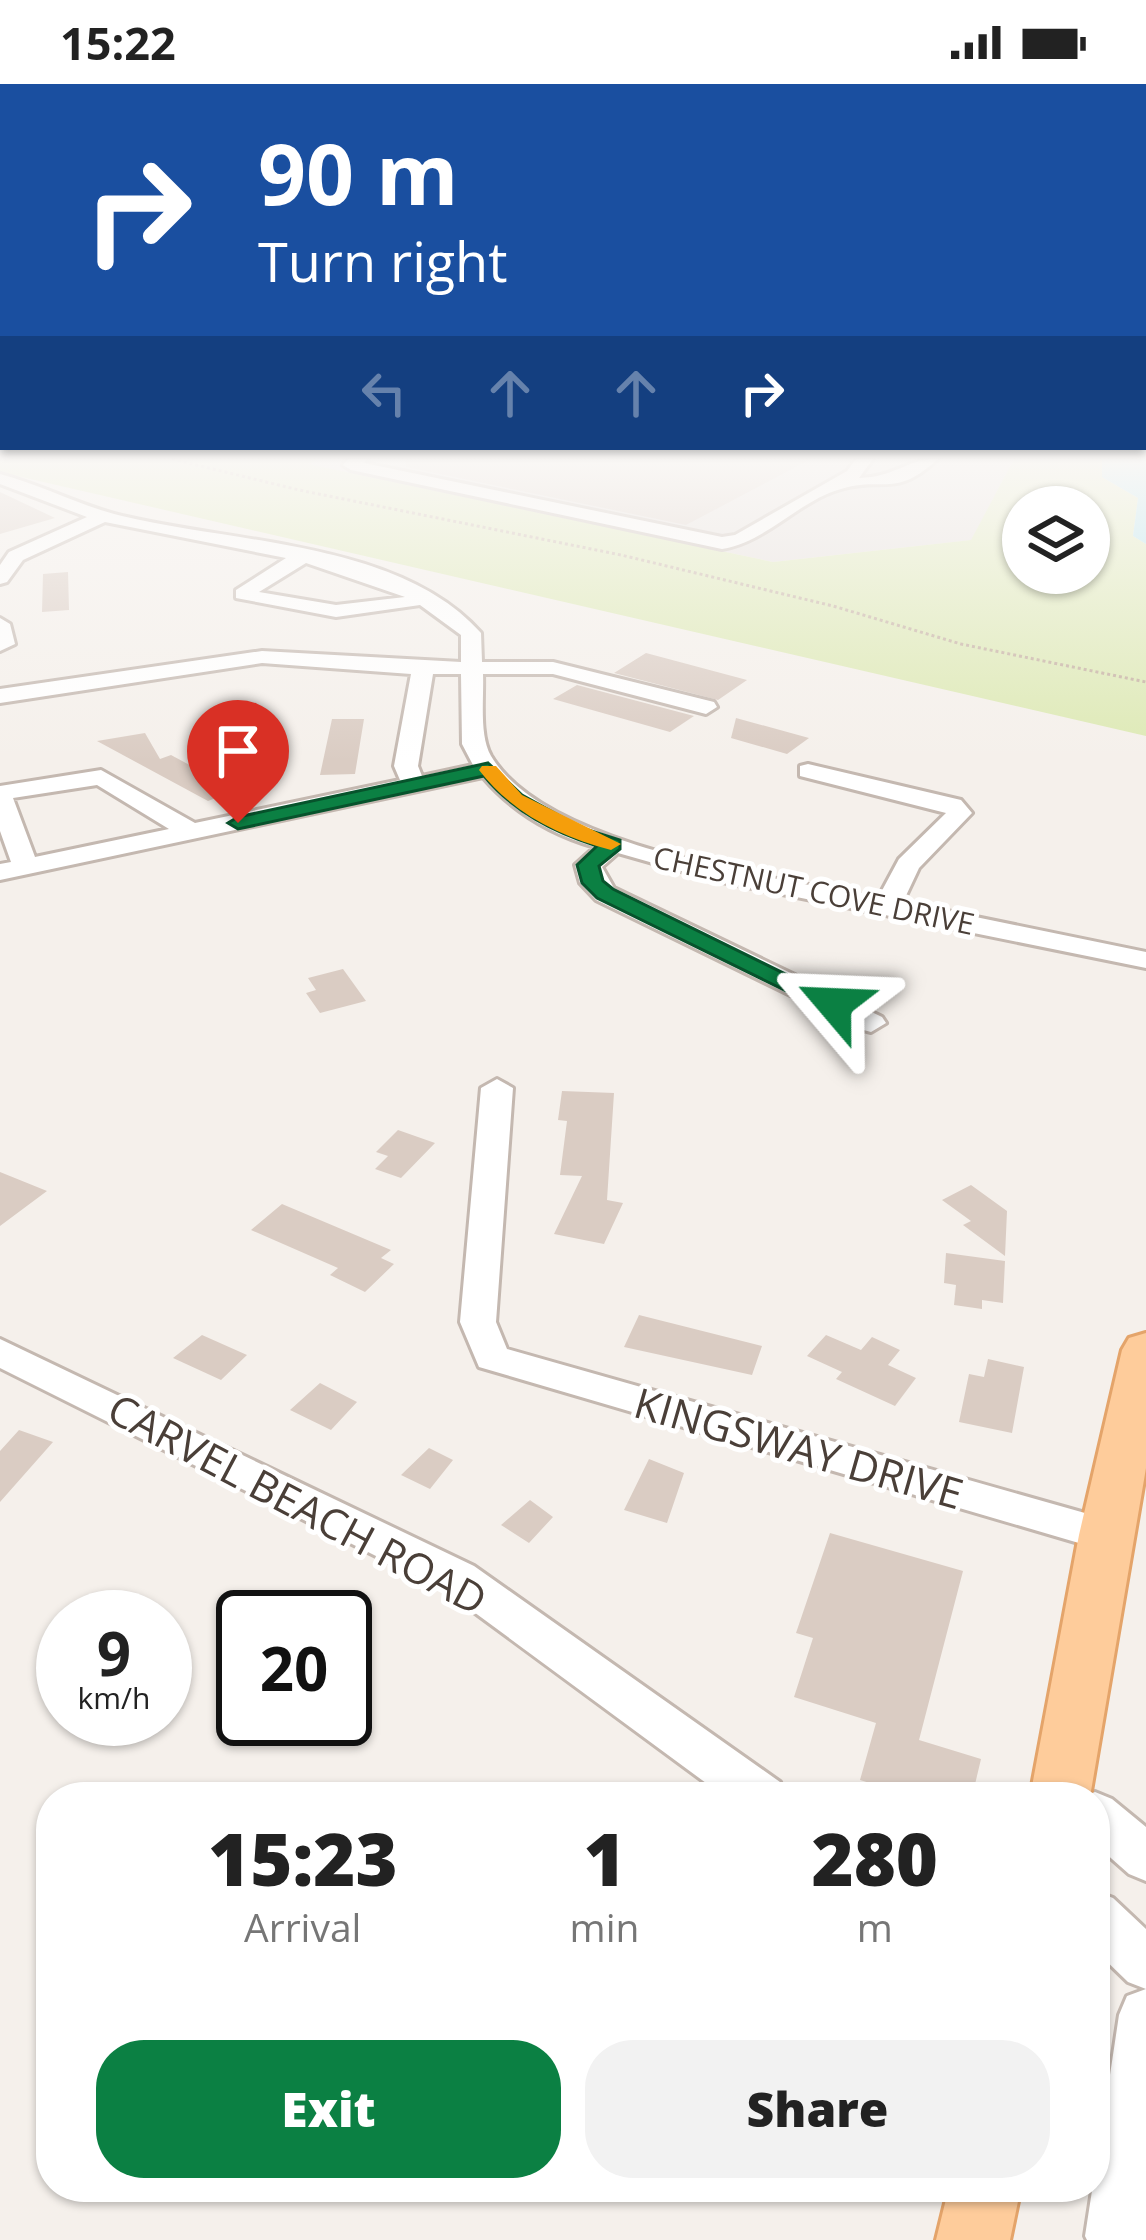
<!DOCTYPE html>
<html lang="en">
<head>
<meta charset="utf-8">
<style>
	:root { --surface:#fff; --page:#f2f2f2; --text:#222; --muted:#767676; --accent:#0b8043 }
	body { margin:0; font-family:"Open Sans",sans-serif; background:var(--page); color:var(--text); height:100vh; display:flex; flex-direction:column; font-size:45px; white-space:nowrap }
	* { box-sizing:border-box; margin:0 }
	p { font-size:39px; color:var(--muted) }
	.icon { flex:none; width:66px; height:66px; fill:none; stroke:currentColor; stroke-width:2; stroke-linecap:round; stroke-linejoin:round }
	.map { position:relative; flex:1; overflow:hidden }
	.side { position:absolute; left:36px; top:1698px; width:1074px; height:420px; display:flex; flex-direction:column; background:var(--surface); border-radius:48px; box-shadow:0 3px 9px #0004 }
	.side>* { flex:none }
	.hud { position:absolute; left:0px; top:0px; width:1146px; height:366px; box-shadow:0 3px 9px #0004; background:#1a4fa0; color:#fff; overflow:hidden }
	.buttons { position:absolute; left:1002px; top:402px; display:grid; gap:24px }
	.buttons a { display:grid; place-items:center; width:108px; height:108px; border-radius:50%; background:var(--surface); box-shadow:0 3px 9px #0004; font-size:60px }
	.speed { position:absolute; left:36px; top:1506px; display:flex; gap:24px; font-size:60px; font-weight:700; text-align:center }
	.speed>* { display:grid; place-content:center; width:156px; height:156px; border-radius:50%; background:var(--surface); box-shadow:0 3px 9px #0004; line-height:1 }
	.speed small { font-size:30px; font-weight:400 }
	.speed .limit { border:6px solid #111; border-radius:18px; background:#fff; color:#111 }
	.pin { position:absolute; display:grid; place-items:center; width:102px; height:102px; color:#fff; margin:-123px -51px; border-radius:50% 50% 50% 0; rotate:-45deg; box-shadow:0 0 12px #0007 }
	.pin .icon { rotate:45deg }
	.me { position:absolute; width:132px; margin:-66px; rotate:296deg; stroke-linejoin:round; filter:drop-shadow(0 0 9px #0008) }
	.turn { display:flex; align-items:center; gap:42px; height:252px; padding:0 60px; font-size:54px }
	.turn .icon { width:156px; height:156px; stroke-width:2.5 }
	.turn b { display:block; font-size:84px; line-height:102px }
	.lanes { display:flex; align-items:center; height:114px; padding:0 60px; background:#0003; justify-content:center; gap:60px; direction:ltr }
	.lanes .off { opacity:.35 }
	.eta { display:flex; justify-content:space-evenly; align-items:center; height:204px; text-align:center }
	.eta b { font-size:72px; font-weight:800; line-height:84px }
	.button { display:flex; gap:24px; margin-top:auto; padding:24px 60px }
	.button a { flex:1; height:138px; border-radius:48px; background:var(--accent); color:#fff; font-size:48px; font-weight:800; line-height:138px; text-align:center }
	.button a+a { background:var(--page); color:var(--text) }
	.status { display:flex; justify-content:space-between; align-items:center; height:84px; padding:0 60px; background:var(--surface); direction:ltr }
	.status svg { height:33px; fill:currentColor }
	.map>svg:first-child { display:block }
	.industrial { fill:#e5dfdc }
	.green { fill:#dde9b4; fill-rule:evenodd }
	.water { fill:#a8e3f1 }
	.building { fill:#daccc3 }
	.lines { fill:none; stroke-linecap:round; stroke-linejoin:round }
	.minor-casing { stroke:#c4b8b0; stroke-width:6 }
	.major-casing { stroke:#e4a46a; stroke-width:6 }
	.path { stroke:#c3ae9e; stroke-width:3; stroke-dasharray:3 3; stroke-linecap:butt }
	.minor { fill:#fff; fill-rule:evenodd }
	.major { fill:#fecc9b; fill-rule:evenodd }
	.route { fill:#0b8043; stroke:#07532c; stroke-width:3 }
	.slow { fill:#f59e0b }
	.labels { text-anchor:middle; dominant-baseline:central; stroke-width:10; stroke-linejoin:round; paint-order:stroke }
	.far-street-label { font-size:30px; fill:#4a3f38; stroke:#fff }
	.near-street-label { font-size:42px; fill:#4a3f38; stroke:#fff }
</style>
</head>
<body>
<div class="status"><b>15:22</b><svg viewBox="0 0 49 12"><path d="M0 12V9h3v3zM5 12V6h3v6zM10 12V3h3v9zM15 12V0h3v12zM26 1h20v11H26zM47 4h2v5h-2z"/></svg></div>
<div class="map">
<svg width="1146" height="2156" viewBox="0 0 1146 2156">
	<rect width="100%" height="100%" fill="#f5f0eb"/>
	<path class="industrial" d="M319,375H1014L972,456L773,478L306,380Z"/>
	<path class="green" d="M0,375H319L308,380L773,478L971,456L1014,375H1102V393L1138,414L1133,452L1146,460V652L0,388ZM1023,423H1089V489H1023Z"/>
	<path class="water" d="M1102,375H1146V460L1133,452L1138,414L1102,393Z"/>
	<path class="building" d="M406,375H811L686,441L406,383Z
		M0,408L55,434L0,450Z
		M68,488L69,526L42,528L43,490Z
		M646,569L747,596L718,616L614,589Z
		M577,601L694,632L670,648L553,615Z
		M736,634L809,654L787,670L731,654Z
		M332,635H364L355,690L320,691Z
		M145,649L160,675L171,671L236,706L208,717L97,657Z
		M343,885L366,917L320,929L306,909L316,906L308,894Z
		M562,1007L614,1009L607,1116L623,1119L604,1160L554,1150L582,1092L560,1091L567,1037L558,1036Z
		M398,1046L435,1059L401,1094L375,1085L388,1072L376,1068Z
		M0,1088L47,1107L0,1142Z
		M971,1101L1007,1127L1005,1172L963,1141L971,1137L942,1116Z
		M282,1120L391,1166L381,1174L394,1180L365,1208L330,1191L338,1184L251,1146Z
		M946,1169L1005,1177L1003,1219L982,1216V1225L954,1221L956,1201L944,1199Z
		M639,1231L762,1262L752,1291L624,1263Z
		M202,1251L247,1271L221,1296L173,1274Z
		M826,1251L861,1266L872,1253L900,1266L888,1281L916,1294L895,1322L836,1295L842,1288L807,1272Z
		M988,1275L1024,1283L1012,1349L959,1338L969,1290L984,1293Z
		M320,1299L357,1318L331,1346L290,1326Z
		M19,1346L53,1358L0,1418V1367Z
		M429,1364L453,1376L430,1405L401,1391Z
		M649,1375L684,1389L667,1439L624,1426Z
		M530,1416L553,1433L529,1459L501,1441Z
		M830,1449L963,1487L919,1656L981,1675L972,1713H915L860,1696L876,1639L794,1613L813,1554L796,1549Z"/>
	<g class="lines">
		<g class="minor-casing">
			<path id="minor" d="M348,375H367L364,379L722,453L735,451L847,387L856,375H873L859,394C896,393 906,375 938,375C894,415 884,392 841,405C798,417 768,457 722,465L351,386L343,381Z
				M0,390C42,401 80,422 122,432C239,460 400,458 481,549L482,578H553L714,618L717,623L706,630L553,590H483C484,615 479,651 491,672C547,765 776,793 878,814L899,775L946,729L800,692V682L808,680L961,716L972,729L919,784L903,818L1146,868V884L713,796L618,769L602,783L614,804L882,933L886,939L871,948L860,945L596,816L580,799L575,781L595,763C550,750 513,728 483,693L0,796V780L11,778L0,747V702L101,686L195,739L400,696L394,682L411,590L262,579L0,619V605L262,567L461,578V551L420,521L336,533L236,514V506L286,474L105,438L23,476L7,498L0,500V481L9,468L87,433L0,400ZM306,479L405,513L336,521L259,508ZM433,590H461L462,660L473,681L422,692L418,682ZM97,701L169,745L35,773L13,714Z
				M0,534L10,540L15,560L0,567Z
				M497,995L513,1004L496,1238L507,1265L1106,1435L1121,1439L1127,1451L1121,1463L1106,1467L479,1283L460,1238L481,1004Z
				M0,1255L474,1482L780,1698L787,1713H725L444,1506L0,1284Z
				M1095,1708L1112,1715L1146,1743V1797L1129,1790L1095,1760V1713H1082Z
				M1095,1807L1113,1814L1146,1845V2156H1087L1085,2152L1098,2068L1095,2006L1107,2011L1119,1931L1127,1912L1146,1905L1128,1898L1095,1866Z"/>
		</g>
		<g class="major-casing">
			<path id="major" d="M1146,1249V1384L1090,1713H1030L1079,1451L1122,1266L1129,1254Z
				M949,2103H1021L1010,2156H936Z"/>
		</g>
		<path class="path" d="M172,375L299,406L621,471L833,522L961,560L1146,598"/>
		<use href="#minor" class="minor"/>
		<use href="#major" class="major"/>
	</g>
	<linearGradient id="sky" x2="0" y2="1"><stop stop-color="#8ec7ec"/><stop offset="0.55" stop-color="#faf8f6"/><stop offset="1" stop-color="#faf8f6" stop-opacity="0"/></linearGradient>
	<rect width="1146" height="677" fill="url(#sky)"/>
	<path class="route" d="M488,679L522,711L582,744L620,756V765L599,782L603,797L613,805L846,920L843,926H825L597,814L582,799L577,781L597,762C553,748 514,728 484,692L238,745L228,739L238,733Z"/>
	<path class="slow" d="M482,682H496L522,711L621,760L611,766C559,752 512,729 479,686Z"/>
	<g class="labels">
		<g class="far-street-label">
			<text transform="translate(814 806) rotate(12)">CHESTNUT COVE DRIVE</text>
		</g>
		<g class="near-street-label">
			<text transform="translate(799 1363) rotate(16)">KINGSWAY DRIVE</text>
			<text transform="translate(298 1419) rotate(28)">CARVEL BEACH ROAD</text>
		</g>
	</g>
</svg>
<div class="buttons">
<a><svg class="icon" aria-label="layers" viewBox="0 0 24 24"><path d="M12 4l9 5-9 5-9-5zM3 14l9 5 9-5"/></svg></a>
</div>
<div class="speed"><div>9<small>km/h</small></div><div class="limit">20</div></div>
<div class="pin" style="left:238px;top:739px;background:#d93025"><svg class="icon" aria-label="arrive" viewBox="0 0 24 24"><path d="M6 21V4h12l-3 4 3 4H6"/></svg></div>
<svg class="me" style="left:834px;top:920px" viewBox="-20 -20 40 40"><path d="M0-17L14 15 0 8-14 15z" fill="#0b8043" stroke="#fff" stroke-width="4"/></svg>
<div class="hud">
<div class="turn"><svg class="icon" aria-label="right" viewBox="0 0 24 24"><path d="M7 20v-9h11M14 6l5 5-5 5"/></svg><div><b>90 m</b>Turn right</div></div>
<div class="lanes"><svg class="icon off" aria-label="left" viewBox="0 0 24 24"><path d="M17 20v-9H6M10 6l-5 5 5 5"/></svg><svg class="icon off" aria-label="ahead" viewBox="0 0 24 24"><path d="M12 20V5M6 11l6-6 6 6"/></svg><svg class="icon off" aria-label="ahead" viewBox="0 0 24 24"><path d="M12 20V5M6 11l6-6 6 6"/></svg><svg class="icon" aria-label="right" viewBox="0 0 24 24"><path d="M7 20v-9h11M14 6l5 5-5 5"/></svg></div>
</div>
<section class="side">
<div class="eta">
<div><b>15:23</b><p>Arrival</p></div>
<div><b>1</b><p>min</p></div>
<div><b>280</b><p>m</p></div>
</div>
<div class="button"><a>Exit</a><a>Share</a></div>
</section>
</div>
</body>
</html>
